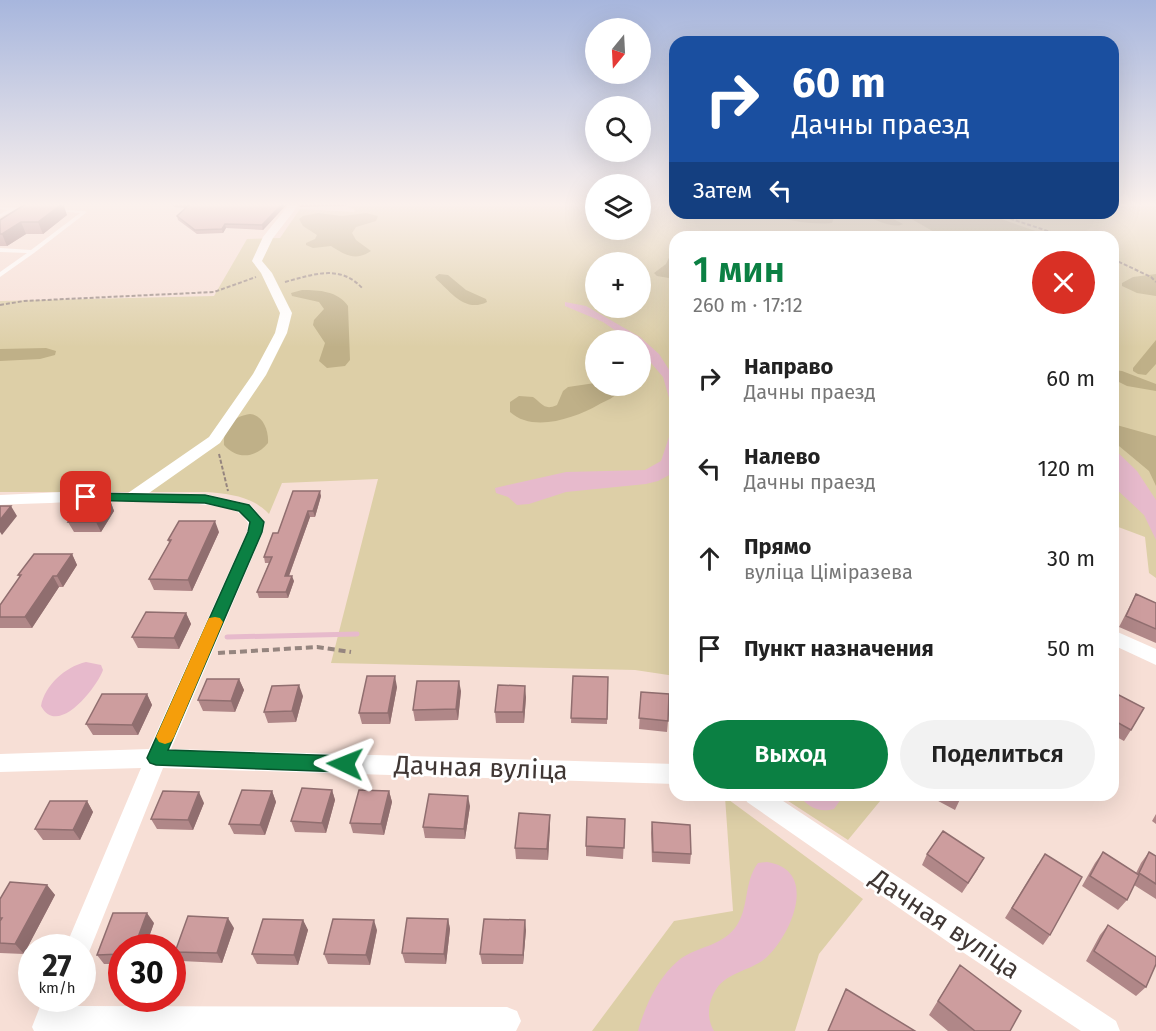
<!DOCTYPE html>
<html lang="ru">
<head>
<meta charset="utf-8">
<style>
	:root { --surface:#fff; --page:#f2f2f2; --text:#222; --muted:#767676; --accent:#0b8043 }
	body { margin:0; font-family:"Fira Sans",sans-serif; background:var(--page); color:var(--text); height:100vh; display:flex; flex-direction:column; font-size:22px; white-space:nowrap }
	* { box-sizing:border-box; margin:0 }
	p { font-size:20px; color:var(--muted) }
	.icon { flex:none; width:33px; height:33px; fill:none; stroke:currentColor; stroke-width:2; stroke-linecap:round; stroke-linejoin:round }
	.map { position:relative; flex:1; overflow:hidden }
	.side { position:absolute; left:669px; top:231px; width:450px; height:570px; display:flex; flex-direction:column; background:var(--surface); border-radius:18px; box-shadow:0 6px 24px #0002 }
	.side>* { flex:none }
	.guide { position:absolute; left:669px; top:36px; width:450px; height:183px; border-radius:18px; box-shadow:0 6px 24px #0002; background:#1a4fa0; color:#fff; overflow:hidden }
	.needle { width:39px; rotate:198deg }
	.tools { position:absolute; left:585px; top:18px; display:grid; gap:12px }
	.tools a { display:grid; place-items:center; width:66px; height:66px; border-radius:50%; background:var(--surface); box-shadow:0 6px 24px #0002; font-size:30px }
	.speed { position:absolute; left:18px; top:934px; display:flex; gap:12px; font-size:30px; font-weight:700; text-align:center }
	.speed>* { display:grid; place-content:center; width:78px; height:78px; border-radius:50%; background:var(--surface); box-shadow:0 6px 24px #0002; line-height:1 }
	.speed small { font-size:15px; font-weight:400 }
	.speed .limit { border:9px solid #d22; background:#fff; color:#111 }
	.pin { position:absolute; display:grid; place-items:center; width:51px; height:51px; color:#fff; margin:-26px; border-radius:12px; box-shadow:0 3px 9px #0006 }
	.me { position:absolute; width:66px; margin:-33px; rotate:272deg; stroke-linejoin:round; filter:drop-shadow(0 0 4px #0008) }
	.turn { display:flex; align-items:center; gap:21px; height:126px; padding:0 24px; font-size:27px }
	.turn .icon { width:78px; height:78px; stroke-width:2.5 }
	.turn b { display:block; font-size:42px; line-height:51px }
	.then { display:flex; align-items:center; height:57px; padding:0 24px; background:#0003; gap:12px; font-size:22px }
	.round { display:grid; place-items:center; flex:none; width:63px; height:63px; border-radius:32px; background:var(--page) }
	.summary { display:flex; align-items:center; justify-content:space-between; height:102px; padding:0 24px }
	h1 { font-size:36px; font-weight:600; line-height:45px; color:var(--accent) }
	.action { display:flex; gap:12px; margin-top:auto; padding:12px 24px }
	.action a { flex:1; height:69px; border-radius:36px; background:var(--accent); color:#fff; font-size:24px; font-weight:600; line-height:69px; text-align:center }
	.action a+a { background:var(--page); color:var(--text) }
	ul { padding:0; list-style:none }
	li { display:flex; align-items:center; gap:18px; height:90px; padding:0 24px }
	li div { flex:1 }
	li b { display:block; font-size:22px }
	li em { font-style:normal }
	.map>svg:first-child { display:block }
	.green { fill:#ddcfa7; fill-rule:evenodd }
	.forest { fill:#bfb088 }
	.water { fill:#e7bacc }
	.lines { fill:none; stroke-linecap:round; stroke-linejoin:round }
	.stream { stroke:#e7bacc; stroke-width:5 }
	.path-far1 { stroke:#95857f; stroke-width:2; stroke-dasharray:4 2; stroke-linecap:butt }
	.path { stroke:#95857f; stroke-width:4; stroke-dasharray:7 4; stroke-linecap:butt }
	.service { fill:#fff; fill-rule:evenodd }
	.minor { fill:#fff; fill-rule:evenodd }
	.wall { fill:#b08788 }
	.shaded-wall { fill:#906e6f }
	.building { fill:#cd9d9e; stroke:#906e6f; stroke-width:1.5 }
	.route { fill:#0b8043; stroke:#07532c; stroke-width:1.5 }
	.slow { fill:#f59e0b }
	.labels { text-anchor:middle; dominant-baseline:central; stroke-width:5; stroke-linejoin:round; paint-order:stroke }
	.near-street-label { font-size:26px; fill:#403734; stroke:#fff }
</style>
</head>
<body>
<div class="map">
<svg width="1156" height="1031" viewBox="0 0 1156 1031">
	<rect width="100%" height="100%" fill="#f7dfd6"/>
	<path class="green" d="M347,203H595L596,230H640L641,203H675V213H1113V203H1156V578L1149,573L1145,537L1113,525V237H675V676L635,670L331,663L378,479L282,483L269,514C252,496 230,494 206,492H0V301L214,296L247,239L280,238L300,209L354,212L355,210L348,207ZM596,262H640V308H596ZM596,340H640V386H596Z
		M779,795H885L848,840Z
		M725,797L863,899L819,954L795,1031H592L674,921L733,911Z"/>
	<path class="forest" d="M318,213L342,216L366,213L378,216L376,221L356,227L352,233L356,240L371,251C355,262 344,254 331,246L313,248L306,245V243L315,239L317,235L303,226L299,219L303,216Z
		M768,213H882L903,224C893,229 878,220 867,217C856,215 844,216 834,218L832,223C813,225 786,221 768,213Z
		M901,213H984L1047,235L936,237V233Z
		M675,245V279L657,276L654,273L666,264Z
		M439,274L448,275L466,290L486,299L487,302C465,313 451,292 437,280L435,277Z
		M1156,274V296L1137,293L1122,286V283L1133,277Z
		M302,290C319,290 338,291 348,306L350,360L345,366L327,368L319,361L325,343L313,325L314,320L324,309L319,302L292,296L291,293Z
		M1156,340V364L1146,375L1138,374L1133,371V368Z
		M46,348L56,351L55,355L40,359L0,361V349Z
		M1113,370L1122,371L1156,384V391L1127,386L1113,379Z
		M595,383L596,386H612L618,389V393C612,399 605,401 598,405C575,418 533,433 510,412V402L519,396L533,397C542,403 544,411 557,405L563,391L568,387Z
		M250,414C263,415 269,431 268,443C256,458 237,460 224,445C223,428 233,416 250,414Z
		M1113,424L1156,436V486L1149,471L1113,441Z"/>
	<path class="water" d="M565,302L586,306L640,337L659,354L675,379V472L658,481L646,484L566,492L529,504L517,505L508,497L496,493L495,488L566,472L645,470L661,461L674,422V415L663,377L641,351L640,340H629L603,322L565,306Z
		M1113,448L1137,471L1156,500V540L1144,515L1113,486Z
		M86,662L101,665L103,670C97,687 58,738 41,706C45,685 65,667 86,662Z
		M799,795H844L834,809C820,813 807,807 799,795Z
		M767,862C819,870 792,933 767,957C753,970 728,972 717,988C708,1001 706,1018 714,1031H638C645,1006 658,977 679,960C697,946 720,947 735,928C750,908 743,883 758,863Z"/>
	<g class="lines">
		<path class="stream" d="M227,637L357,634"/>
		<path class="path-far1" d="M993,213L1066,237
			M1113,259L1151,277L1156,282
			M285,282C314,274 341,264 363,289
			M0,305L24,301L214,292L256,277
			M219,454L228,491"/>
		<path class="path" d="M218,653L317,647L351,652"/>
		<path class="service" d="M0,207L30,208L32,209L30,210H15L0,217V214L8,210L0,209Z
			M52,209L85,211L87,212L34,253L0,277V272L27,253L0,252V248L31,250L80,213L54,211L52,210Z"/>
		<path class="minor" d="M290,203H300L273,238L262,261L272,273L292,313L287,333L266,375L220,443L149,493L205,494L244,503L250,504L265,522L263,532L171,749L675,764V784L163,768L87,957L82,959V948H65L141,768L0,772V754L149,749L247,532L248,523C246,520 243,515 239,513C214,495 39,503 0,505V495L63,492L128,493L209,437L253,374L275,333L280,313L261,273L252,261L263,237Z
			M1113,630L1156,649V665L1113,645Z
			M744,795H774L1116,1021L1120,1031H1081L961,951L747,802Z
			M43,999H71L68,1006L507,1007L517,1011L521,1021L516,1031H34L32,1027Z"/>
	</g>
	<path class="wall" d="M172,203H288L263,230L226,228L223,233L197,234L178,220L177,216L186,208L174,207Z
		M299,203H346V206L300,207Z
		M67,215L43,234H26L7,246H0V220Z
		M321,496L315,517H310L289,576L294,581L288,598H259L257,592L269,563H265L264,557L278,533Z
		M110,500L114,511L101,532H74L68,522Z
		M219,532L192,591L154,590L149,579L169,543L168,540Z
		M72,554L77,565L63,587H59L32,628H0V605L20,578L18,575Z
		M1136,594L1156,603V643L1119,627Z
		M186,613L191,624L179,649L138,648L132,637Z
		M573,676L608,677L607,724L571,723Z
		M239,679L244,690L235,712L203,711L198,700Z
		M397,687L390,724H362L359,713Z
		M461,691L458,720L415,721L413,710Z
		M641,692L668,721L667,732L639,729Z
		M1113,692L1131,730L1124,741L1113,735Z
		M147,694L152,705L138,735H93L86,724Z
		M303,696L296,722L268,723L264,712Z
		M526,697L524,723H496L495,712Z
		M332,790L335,800L326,833L295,832L291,821Z
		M272,791L276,802L265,835L234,834L229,824Z
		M389,791L392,802L384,835L353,833L350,823Z
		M927,795H962L955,810Z
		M87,801L93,812L80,840H43L35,829Z
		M204,803L193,830L157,829L151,819Z
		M470,806L465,839L425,838L423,827Z
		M1156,814V824L1152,821Z
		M550,815V826L548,860L516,859L515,848Z
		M625,819L623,859L586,856V846Z
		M652,822L691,854L690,864L652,862L651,833Z
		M1103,852L1136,873L1141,863L1149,852L1156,856V899L1134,885L1127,900L1118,910L1082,886L1095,863Z
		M927,854L978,869L962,893L922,865Z
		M1038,864L1050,935L1043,945L1005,918Z
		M47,885L55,895L24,954L0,953V899Z
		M448,919L450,929L446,964L405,963L402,953Z
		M303,920L308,930L298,965L257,964L252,954Z
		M154,923L145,948H122V964H104L97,955Z
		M1108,925L1146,987L1136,996L1086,961L1100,935Z
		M234,928L222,963L181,961L175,952Z
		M377,930L370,965L328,964L324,954Z
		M526,930L523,964H482L480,954Z
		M960,965L1010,1031H948L929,1015Z"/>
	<path class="shaded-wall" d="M63,203L67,215L43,234L38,222Z
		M283,203H288L263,230L262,225Z
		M21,222L26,234L7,246L2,234Z
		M225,224L226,228L223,233L222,229Z
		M320,491L321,496L315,517L313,511Z
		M110,500L114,511L101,532L96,522Z
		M11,506L17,516L2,535L0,532V520Z
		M308,511L310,517L287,581L285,576Z
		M215,521L219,532L192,591L188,580Z
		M72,554L77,565L63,587L57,576Z
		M53,576L59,587L32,628L25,617Z
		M292,576L294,581L288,598L286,592Z
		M186,613L191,624L179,649L174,638Z
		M395,676L397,687L390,724L388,713Z
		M239,679L244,690L235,712L231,701Z
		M459,681L461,691L458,720L456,709Z
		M299,685L303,696L296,722L292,711Z
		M525,686L526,697L524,723L523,712Z
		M147,694L152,705L138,735L132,725Z
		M332,790L335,800L326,833L322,823Z
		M272,791L276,802L265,835L260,825Z
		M389,791L392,802L384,835L381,824Z
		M199,792L204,803L193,830L188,820Z
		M468,796L470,806L465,839L464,829Z
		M87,801L93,812L80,840L73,830Z
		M550,815V826L548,860L547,849Z
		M47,885L55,895L24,954L15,944Z
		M147,913L154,923L145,948H134Z
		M228,918L234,928L222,963L217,953Z
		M448,919L450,929L446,964L444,954Z
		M303,920L308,930L298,965L294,955Z
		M374,920L377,930L370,965L366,955Z
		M525,920L526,930L523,964V955Z"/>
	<path class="building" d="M27,203H63L38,222H21L2,234H0V220Z
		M172,203H283L262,225L225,224L222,229L195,230L177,216L190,204Z
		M293,491H320L313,511H308L285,576H292L286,592H257L272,557H264L273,533H278Z
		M83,500H110L96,522H68Z
		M0,506H11L0,520Z
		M179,521H215L188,580L149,579L171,540H168Z
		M34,554H72L57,576H53L25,617H0V605L21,575H18Z
		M1136,594L1156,603V629L1126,616Z
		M146,612L186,613L174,638L132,637Z
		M367,676H395L388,713H359Z
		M573,676L608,677L607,719L571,718Z
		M207,679H239L231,701L198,700Z
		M417,681H459L456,709L413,710Z
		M299,685L292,711L264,712L272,686Z
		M498,685L525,686L523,712H495Z
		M641,692L669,694L668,721L639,718Z
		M1113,692L1144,708L1131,730L1113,720Z
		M102,694H147L132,725L86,724Z
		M302,788L332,790L322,823L291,821Z
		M242,790L272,791L260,825L229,824Z
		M359,790L389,791L381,824L350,823Z
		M163,791L199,792L188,820L151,819Z
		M429,794L468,796L464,829L423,827Z
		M953,795H962L960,799Z
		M50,801H87L73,830L35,829Z
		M519,813L550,815L547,849L515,848Z
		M587,817L625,819L624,848L586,846Z
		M652,822L690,825L691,854L653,852Z
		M943,831L984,858L968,883L927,854Z
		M1103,852L1139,875L1127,900L1090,876Z
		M1149,852L1156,856V884L1139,873Z
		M1045,854L1082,877L1050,935L1012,908Z
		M10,882L47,885L15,944L0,943V921L2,918H0V899Z
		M113,913H147L134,948H122V954L97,955Z
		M188,916L228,918L217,953L175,952Z
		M407,918L448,919L444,954L402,953Z
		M263,919L303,920L294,955L252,954Z
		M333,919L374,920L366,955L324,954Z
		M484,919L525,920L523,955L480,954Z
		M1108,925L1156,957V964L1146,987L1094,951Z
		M960,965L1021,1011L1010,1031H975L938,1001Z
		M846,989L915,1031H828Z"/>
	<linearGradient id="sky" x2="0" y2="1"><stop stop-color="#a7b6dd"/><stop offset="0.59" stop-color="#fbf1ed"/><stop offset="1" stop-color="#fbf1ed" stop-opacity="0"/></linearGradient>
	<rect width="1156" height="347" fill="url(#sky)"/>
	<path class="route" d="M86,493L205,495L249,505L264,522L262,532L168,750L345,756L351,758L354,764L351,769L345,772L156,765L150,763L147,758L248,532L250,522L239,511L205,503L81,500L79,497Z"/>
	<path class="slow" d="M215,617L220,618L223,622L174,737L171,742L165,744L159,742L156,737L207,622L209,618Z"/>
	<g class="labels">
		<g class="near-street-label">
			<text transform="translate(481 768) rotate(2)">Дачная вуліца</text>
			<text transform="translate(945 924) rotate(34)">Дачная вуліца</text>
		</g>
	</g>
</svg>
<div class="tools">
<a><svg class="needle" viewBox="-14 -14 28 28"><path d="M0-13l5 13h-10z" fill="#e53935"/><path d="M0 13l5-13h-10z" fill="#767676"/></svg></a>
<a><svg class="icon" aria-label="search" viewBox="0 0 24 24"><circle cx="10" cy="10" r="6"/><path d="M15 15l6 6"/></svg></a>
<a><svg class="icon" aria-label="layers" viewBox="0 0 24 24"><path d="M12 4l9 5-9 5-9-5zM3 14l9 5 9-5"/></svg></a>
<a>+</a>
<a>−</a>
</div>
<div class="speed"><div>27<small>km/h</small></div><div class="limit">30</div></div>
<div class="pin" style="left:86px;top:497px;background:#d93025"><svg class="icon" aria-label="arrive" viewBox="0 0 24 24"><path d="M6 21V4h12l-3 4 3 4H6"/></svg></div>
<svg class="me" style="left:345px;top:764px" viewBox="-20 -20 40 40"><path d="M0-17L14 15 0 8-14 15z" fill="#0b8043" stroke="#fff" stroke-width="4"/></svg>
<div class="guide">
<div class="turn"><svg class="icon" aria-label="right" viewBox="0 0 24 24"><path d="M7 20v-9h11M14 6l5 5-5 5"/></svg><div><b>60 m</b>Дачны праезд</div></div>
<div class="then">Затем<svg class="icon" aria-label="left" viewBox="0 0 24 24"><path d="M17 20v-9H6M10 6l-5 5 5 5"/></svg></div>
</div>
<section class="side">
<div class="summary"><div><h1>1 мин</h1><p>260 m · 17:12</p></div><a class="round" style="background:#d93025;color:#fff"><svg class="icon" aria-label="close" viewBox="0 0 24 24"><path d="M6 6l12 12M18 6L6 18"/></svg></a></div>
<ul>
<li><svg class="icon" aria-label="right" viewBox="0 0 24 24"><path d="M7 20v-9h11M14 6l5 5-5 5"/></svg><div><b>Направо</b><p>Дачны праезд</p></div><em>60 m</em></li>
<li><svg class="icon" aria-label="left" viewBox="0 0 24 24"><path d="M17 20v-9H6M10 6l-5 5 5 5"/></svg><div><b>Налево</b><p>Дачны праезд</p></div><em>120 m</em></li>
<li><svg class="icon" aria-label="ahead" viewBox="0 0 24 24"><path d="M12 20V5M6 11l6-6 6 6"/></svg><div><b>Прямо</b><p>вуліца Ціміразева</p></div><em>30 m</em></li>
<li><svg class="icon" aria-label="arrive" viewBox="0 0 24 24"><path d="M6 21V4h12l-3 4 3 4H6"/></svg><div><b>Пункт назначения</b></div><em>50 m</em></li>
</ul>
<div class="action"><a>Выход</a><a>Поделиться</a></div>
</section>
</div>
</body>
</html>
